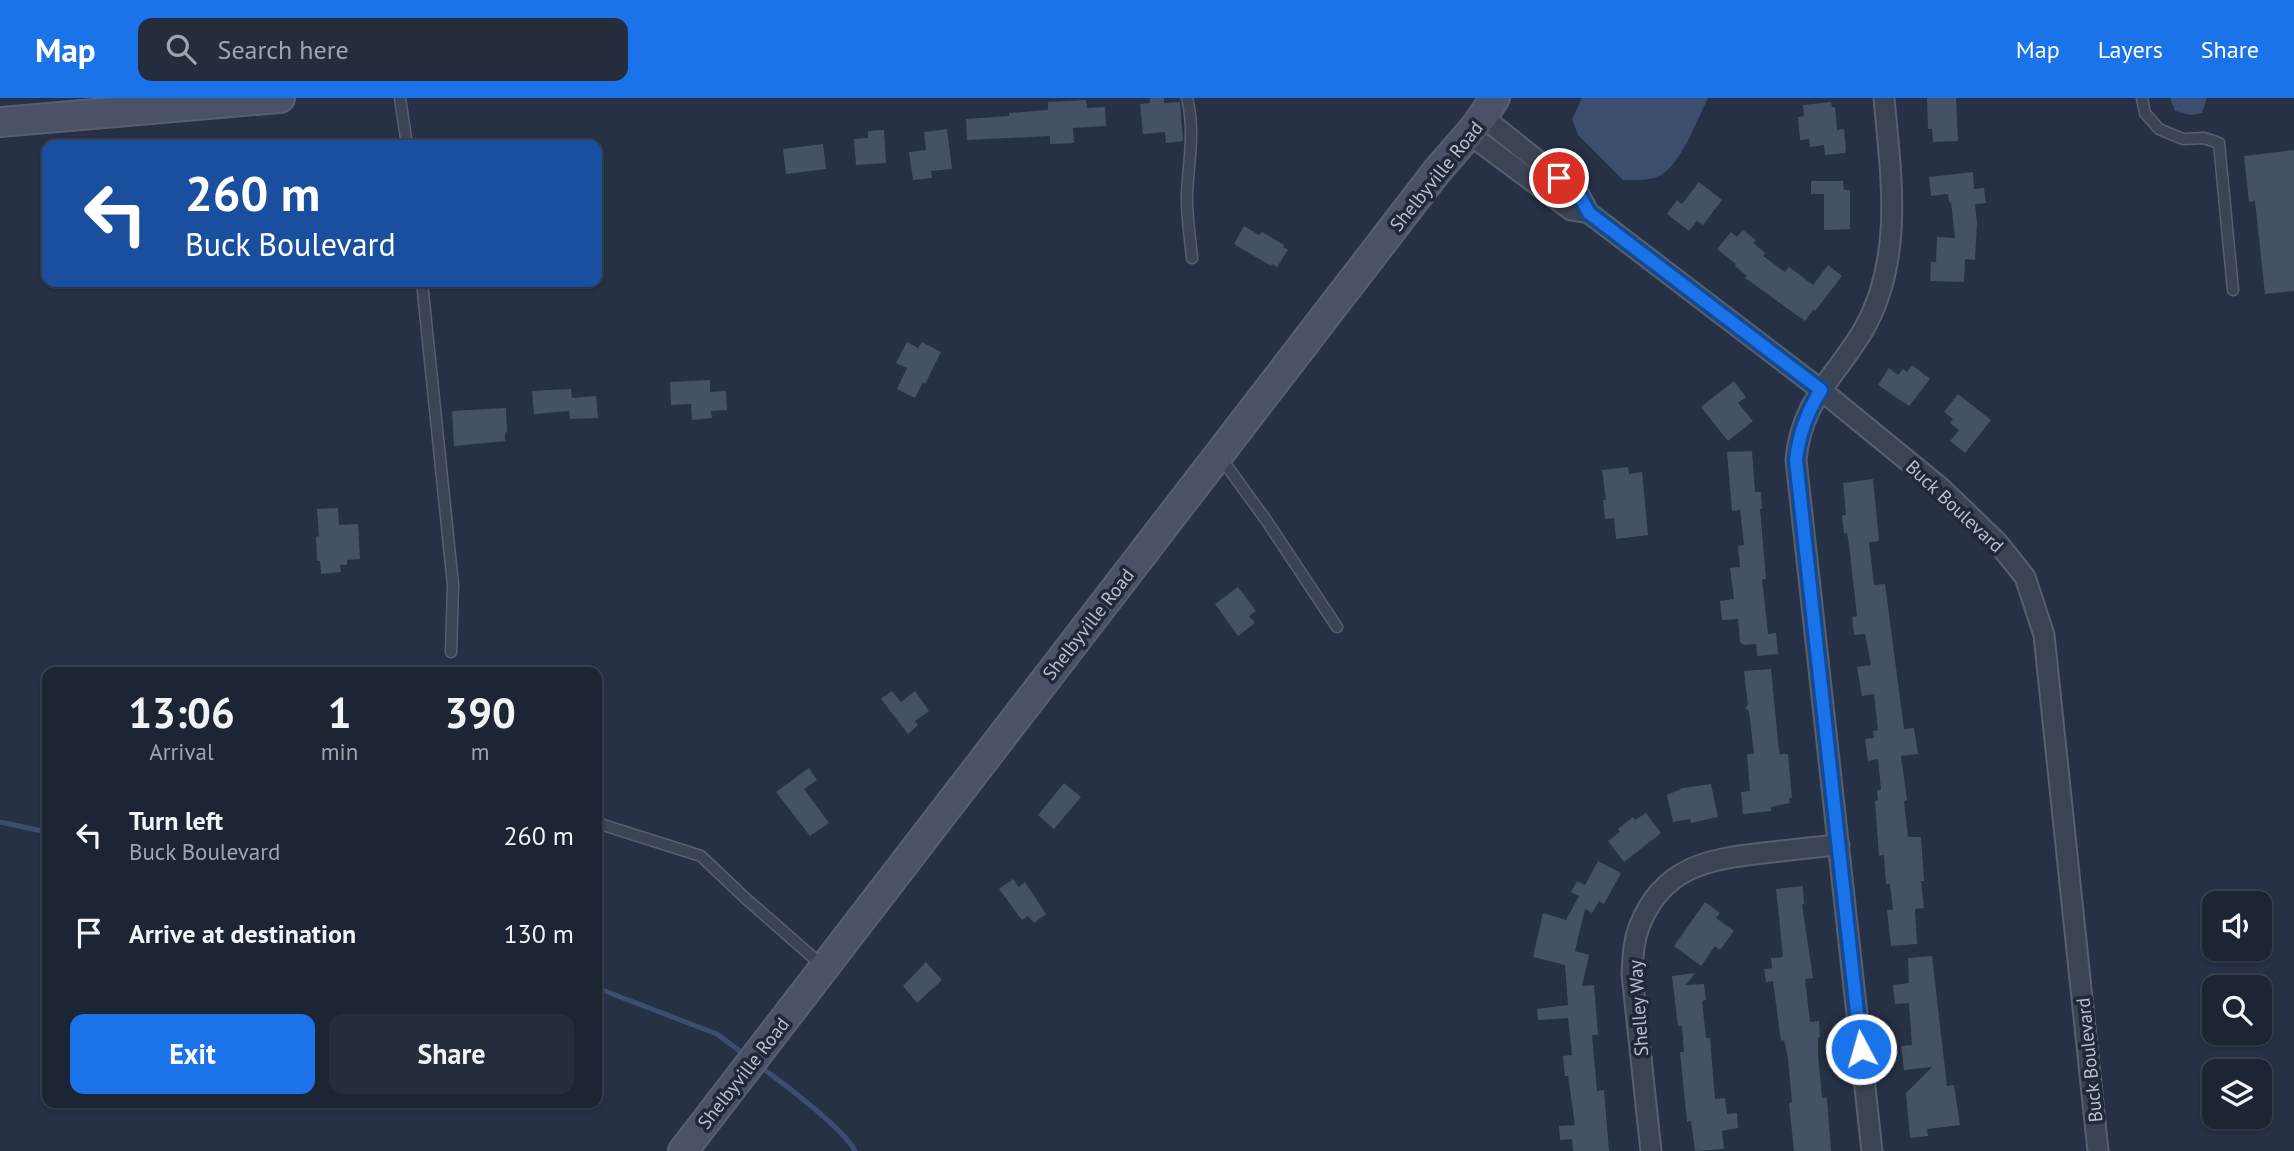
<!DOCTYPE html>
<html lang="en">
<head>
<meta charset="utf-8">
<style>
	:root { --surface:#1c2534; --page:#252d3c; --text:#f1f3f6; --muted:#a0a5ac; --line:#3a424f; --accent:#1a73e8 }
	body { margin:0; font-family:"PT Sans",sans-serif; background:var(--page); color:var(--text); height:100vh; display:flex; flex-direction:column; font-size:26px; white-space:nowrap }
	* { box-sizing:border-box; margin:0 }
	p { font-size:23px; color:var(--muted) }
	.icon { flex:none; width:38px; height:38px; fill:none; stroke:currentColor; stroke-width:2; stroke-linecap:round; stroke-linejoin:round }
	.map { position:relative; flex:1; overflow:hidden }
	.details { position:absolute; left:42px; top:569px; width:560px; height:441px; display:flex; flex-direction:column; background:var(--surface); border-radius:14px; box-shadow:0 2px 5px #0004,0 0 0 2px var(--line) }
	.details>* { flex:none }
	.banner { position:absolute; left:42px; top:42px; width:560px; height:147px; border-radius:14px; box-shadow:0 2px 5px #0004,0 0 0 2px var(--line); background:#1a4fa0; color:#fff; overflow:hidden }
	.controls { position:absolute; left:2202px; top:793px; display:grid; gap:14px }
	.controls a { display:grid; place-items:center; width:70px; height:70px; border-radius:14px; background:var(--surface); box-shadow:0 2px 5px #0004,0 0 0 2px var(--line); font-size:35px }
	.pin { position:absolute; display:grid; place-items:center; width:60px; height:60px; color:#fff; margin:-30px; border:4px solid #fff; border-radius:50%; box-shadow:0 2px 7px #0007 }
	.me { position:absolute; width:77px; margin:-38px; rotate:354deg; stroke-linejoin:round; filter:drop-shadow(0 0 5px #0008) }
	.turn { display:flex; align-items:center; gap:24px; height:147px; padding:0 28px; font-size:32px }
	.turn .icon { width:91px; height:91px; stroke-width:2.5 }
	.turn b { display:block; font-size:49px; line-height:60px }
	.eta { display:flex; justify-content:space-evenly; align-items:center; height:119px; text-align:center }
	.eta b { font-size:42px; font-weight:700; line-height:49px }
	.action { display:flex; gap:14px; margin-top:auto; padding:14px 28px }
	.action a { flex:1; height:80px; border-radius:14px; background:var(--accent); color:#fff; font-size:28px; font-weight:700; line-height:80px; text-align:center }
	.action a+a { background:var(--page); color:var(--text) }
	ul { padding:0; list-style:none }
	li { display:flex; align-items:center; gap:21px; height:98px; padding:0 28px }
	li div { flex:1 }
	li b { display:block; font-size:26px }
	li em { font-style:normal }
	header { display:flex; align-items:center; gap:42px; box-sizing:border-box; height:98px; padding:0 35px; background:var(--accent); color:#fff }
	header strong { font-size:33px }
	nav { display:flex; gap:38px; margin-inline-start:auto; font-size:24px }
	.search { width:490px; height:63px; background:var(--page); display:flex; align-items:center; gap:18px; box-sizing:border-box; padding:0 24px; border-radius:14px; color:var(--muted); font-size:26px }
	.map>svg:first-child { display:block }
	.water { fill:#3c4d6e }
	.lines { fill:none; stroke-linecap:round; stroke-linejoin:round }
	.stream { stroke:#3c4d6e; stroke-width:5 }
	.building { fill:#455167 }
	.lane-casing { stroke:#575f6f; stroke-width:13 }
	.street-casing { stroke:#575f6f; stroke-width:23 }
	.secondary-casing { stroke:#575f6f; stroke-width:32 }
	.lane { stroke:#3b4454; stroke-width:10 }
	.street { stroke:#3b4454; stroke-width:19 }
	.secondary { stroke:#495267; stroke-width:28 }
	.route-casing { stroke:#114b97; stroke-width:18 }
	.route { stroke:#1a73e8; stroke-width:12 }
	.labels { text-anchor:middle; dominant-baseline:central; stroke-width:7; stroke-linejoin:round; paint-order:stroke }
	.street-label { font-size:19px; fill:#b9bfce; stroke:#20293a }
</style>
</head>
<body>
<header>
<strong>Map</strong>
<div class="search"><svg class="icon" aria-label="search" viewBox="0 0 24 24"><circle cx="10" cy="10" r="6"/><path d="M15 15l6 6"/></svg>Search here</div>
<nav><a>Map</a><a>Layers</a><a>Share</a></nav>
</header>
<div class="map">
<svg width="2294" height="1053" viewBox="0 0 2294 1053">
	<rect width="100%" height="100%" fill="#263145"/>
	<path class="water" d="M1582,0H1708C1697,22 1680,70 1657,79C1647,83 1634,82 1623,82L1578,37L1572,21Z
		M2170,0H2207L2202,15L2190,17L2175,13Z"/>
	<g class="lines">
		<path class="stream" d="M0,724L47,734
			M597,890L717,936L745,957
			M758,967C782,984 843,1030 855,1053"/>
	</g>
	<path class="building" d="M1150,0H1164V5L1180,4L1183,43L1166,45L1165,34L1143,36L1140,6L1150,5Z
		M1927,0H1956L1958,43L1933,44L1932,31H1928Z
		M1086,2L1087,10L1105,9L1106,28L1073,30L1074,45L1050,46V38L967,42L966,21L1009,18V15L1048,12V4Z
		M1831,4L1832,9H1835L1837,32L1844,31L1846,50L1845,55L1825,57L1824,47L1810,49L1809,41L1800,42L1798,19L1804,18L1803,7Z
		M947,31L952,71L931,73L932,80L913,82L909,54L926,52L924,34Z
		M884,32L886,65L856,67L854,41L868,40V33Z
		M823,46L826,71L786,76L783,51Z
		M2294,52V193L2265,196L2255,103L2249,104L2244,58Z
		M1973,74L1974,91L1984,90L1986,105L1975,106L1977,125L1975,162L1965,161L1964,184L1930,183L1931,164H1936L1937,139L1955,140L1951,104L1949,105L1948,96L1931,98L1929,79Z
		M1811,83H1843L1844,92H1850V131L1824,132V96H1811Z
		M1699,84L1722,102L1703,127L1697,123L1689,133L1667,116L1677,102L1682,106Z
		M1244,128L1259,137L1262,134L1284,147L1283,149L1288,152L1277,169L1272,166L1271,168L1234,146Z
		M1743,132L1756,142L1753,145L1765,155L1763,158L1785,174L1789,169L1813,187L1828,167L1842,178L1815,213L1814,211L1805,223L1745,180L1747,178L1735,168L1736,166L1717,151L1731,134L1737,139Z
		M907,244L918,250L922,244L941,254L925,286L923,284L915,300L897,291L907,270L896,265Z
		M1912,267L1930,281L1909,308L1878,287L1889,270L1898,277L1903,271L1907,274Z
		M710,282V294L726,293L727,312L711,313L712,320L692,322L691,306L671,307L670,284Z
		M1734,283L1746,299L1738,305L1753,323L1728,343L1701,309Z
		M571,291L572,300L596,298L598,320L570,321L569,313L534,316L532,293Z
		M1958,296L1991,322L1965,355L1950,343L1959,332L1950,325L1953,321L1944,314Z
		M506,310L507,334L505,335V343L454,348L452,313Z
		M1752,353L1755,394H1761L1762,411H1760L1766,481H1762L1768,536L1776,535L1778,556L1757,558L1756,546L1744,547L1740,544L1738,521L1722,522L1720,503L1734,501L1730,470L1740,469L1738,448L1744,447L1740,412L1732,413L1727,354Z
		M1628,369L1629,376L1642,374L1648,437L1616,441L1614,420L1605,421L1603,402H1606L1602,372Z
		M1873,381L1879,443L1869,444L1874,487L1885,486L1904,631L1914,630L1918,656L1901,658L1907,702L1904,703L1908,739H1921L1924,783H1921L1924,810L1915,811L1917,846L1891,848L1887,812H1893L1890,786H1886L1884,757L1879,758L1875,703L1878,702L1877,692H1881L1878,661L1868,663L1865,641L1874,640L1873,633L1878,632L1874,596L1862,598L1857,569L1871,567L1865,536L1854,537L1852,519L1857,518L1849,447L1847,435L1844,436L1842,417H1846L1843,385Z
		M338,410L339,427L358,426L360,461L347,462V467H340L341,474L321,476L320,463H317L316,439L319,438L317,411Z
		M1238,489L1256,513L1249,518L1255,525L1238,538L1215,506Z
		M1771,571L1779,653L1780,656H1788L1792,700H1789L1790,705L1771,709V713L1743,716L1741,694L1750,693L1747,656H1754L1749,613L1745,610L1748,607L1744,573Z
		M892,593L901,604L915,593L929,613L915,623L918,627L908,636L881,601Z
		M809,670L817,682L804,691L829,725L810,738L776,694Z
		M1064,685L1081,699L1054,731L1038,717Z
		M1711,686L1718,719L1691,725L1690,721L1673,724L1667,697L1683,690Z
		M1646,715L1661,735L1624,764L1608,743L1620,734L1618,731L1633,719L1635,722Z
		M1598,763L1621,775L1604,806L1599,803L1592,815L1585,811L1575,853L1589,857L1582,888L1594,887L1598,937H1592L1597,993L1604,992L1609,1053H1573L1572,1041L1560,1042L1559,1028L1575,1027L1568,978H1565L1563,958L1572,957L1568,920L1538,922L1537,911L1568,907L1565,867L1533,859L1543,815L1566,822L1579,798L1571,794L1577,783L1585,787Z
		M1013,781L1019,789L1025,784L1046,816L1034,825L1028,818L1022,822L999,791Z
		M1803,788L1804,806L1802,807L1813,880L1805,881L1810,924L1819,923L1820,939H1818V956L1822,1000H1827L1831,1053H1794L1789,1005L1792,1004L1788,960L1784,942L1781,943L1773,883L1766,884L1764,871L1772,870L1771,860L1783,859L1776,791Z
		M1705,804L1720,815L1716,820L1734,833L1720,852L1715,848L1701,868L1674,848Z
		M1932,858L1947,988L1954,987L1960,1027L1927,1031L1928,1038L1910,1040L1906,995L1932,969L1904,972L1901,948L1912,947L1909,905L1895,906L1893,887L1909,885L1908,860Z
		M926,864L942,882L917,905L903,888Z
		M1695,875L1686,887L1704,886L1706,902L1702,903L1706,940H1710L1715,1001L1725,1000L1727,1016L1737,1015L1738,1030L1722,1033L1724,1051L1695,1053L1691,1023L1687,1024L1680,954H1684L1682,928H1678L1672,878Z"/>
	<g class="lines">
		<g class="lane-casing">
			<path id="lane" d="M400,0L407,47
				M1187,0C1195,31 1189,62 1187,94C1186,115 1190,138 1192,160
				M2142,0L2145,15L2159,31L2183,41L2204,40L2219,45L2233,192
				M422,184L453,487L451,554
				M1221,360L1266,422L1337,529
				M597,725L701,758L744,799L824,869"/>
		</g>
		<g class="street-casing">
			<path id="street" d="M1469,36L1571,112L1589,115L1578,95L1483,19
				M1589,115L1821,292L1941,390L1997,444L2025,479L2044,537L2098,1053
				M1651,1053L1632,876C1633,860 1633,845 1639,829C1662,769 1708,761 1764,755C1789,752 1814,749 1839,747
				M1872,1053L1796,362C1801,302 1836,279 1864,231C1904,160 1891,78 1884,0"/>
		</g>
		<g class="secondary-casing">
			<path id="secondary" d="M0,24L280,0
				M683,1053L1437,73L1476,28L1495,0"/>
		</g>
		<use href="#lane" class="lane"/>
		<use href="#street" class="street"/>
		<use href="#secondary" class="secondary"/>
	</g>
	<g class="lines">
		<g class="route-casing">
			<path id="route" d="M1559,80L1578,95L1589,115L1821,292C1807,314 1799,336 1796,362L1861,951"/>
		</g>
		<use href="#route" class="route"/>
	</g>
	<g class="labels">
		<g class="street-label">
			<text transform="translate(1436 78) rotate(-51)">Shelbyville Road</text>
			<text transform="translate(1955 408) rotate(43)">Buck Boulevard</text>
			<text transform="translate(1088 526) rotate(-52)">Shelbyville Road</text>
			<text transform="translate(1638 910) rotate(-94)">Shelley Way</text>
			<text transform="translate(2089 962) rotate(-96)">Buck Boulevard</text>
			<text transform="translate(743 975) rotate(-52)">Shelbyville Road</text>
		</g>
	</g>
</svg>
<div class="controls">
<a><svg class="icon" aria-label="sound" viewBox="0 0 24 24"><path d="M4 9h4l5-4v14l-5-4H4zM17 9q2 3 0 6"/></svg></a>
<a><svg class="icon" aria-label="search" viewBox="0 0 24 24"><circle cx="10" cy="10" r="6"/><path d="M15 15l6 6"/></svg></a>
<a><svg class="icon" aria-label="layers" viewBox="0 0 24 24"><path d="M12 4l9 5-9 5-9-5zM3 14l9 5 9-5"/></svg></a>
</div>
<div class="pin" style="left:1559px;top:80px;background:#d93025"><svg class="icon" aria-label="arrive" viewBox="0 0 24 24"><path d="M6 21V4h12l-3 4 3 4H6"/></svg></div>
<svg class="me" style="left:1861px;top:951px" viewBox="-20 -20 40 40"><circle r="17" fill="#1a73e8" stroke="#fff" stroke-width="3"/><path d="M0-11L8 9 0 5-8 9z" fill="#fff"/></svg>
<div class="banner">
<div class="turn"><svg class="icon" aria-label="left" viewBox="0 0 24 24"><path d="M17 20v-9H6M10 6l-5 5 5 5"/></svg><div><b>260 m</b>Buck Boulevard</div></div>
</div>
<section class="details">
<div class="eta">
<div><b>13:06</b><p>Arrival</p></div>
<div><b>1</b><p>min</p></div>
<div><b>390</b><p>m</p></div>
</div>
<ul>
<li><svg class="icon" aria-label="left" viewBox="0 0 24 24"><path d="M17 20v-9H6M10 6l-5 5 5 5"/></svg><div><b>Turn left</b><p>Buck Boulevard</p></div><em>260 m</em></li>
<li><svg class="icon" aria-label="arrive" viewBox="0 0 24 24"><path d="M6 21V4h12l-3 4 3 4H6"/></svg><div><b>Arrive at destination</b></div><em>130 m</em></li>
</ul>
<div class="action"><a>Exit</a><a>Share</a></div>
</section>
</div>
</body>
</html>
